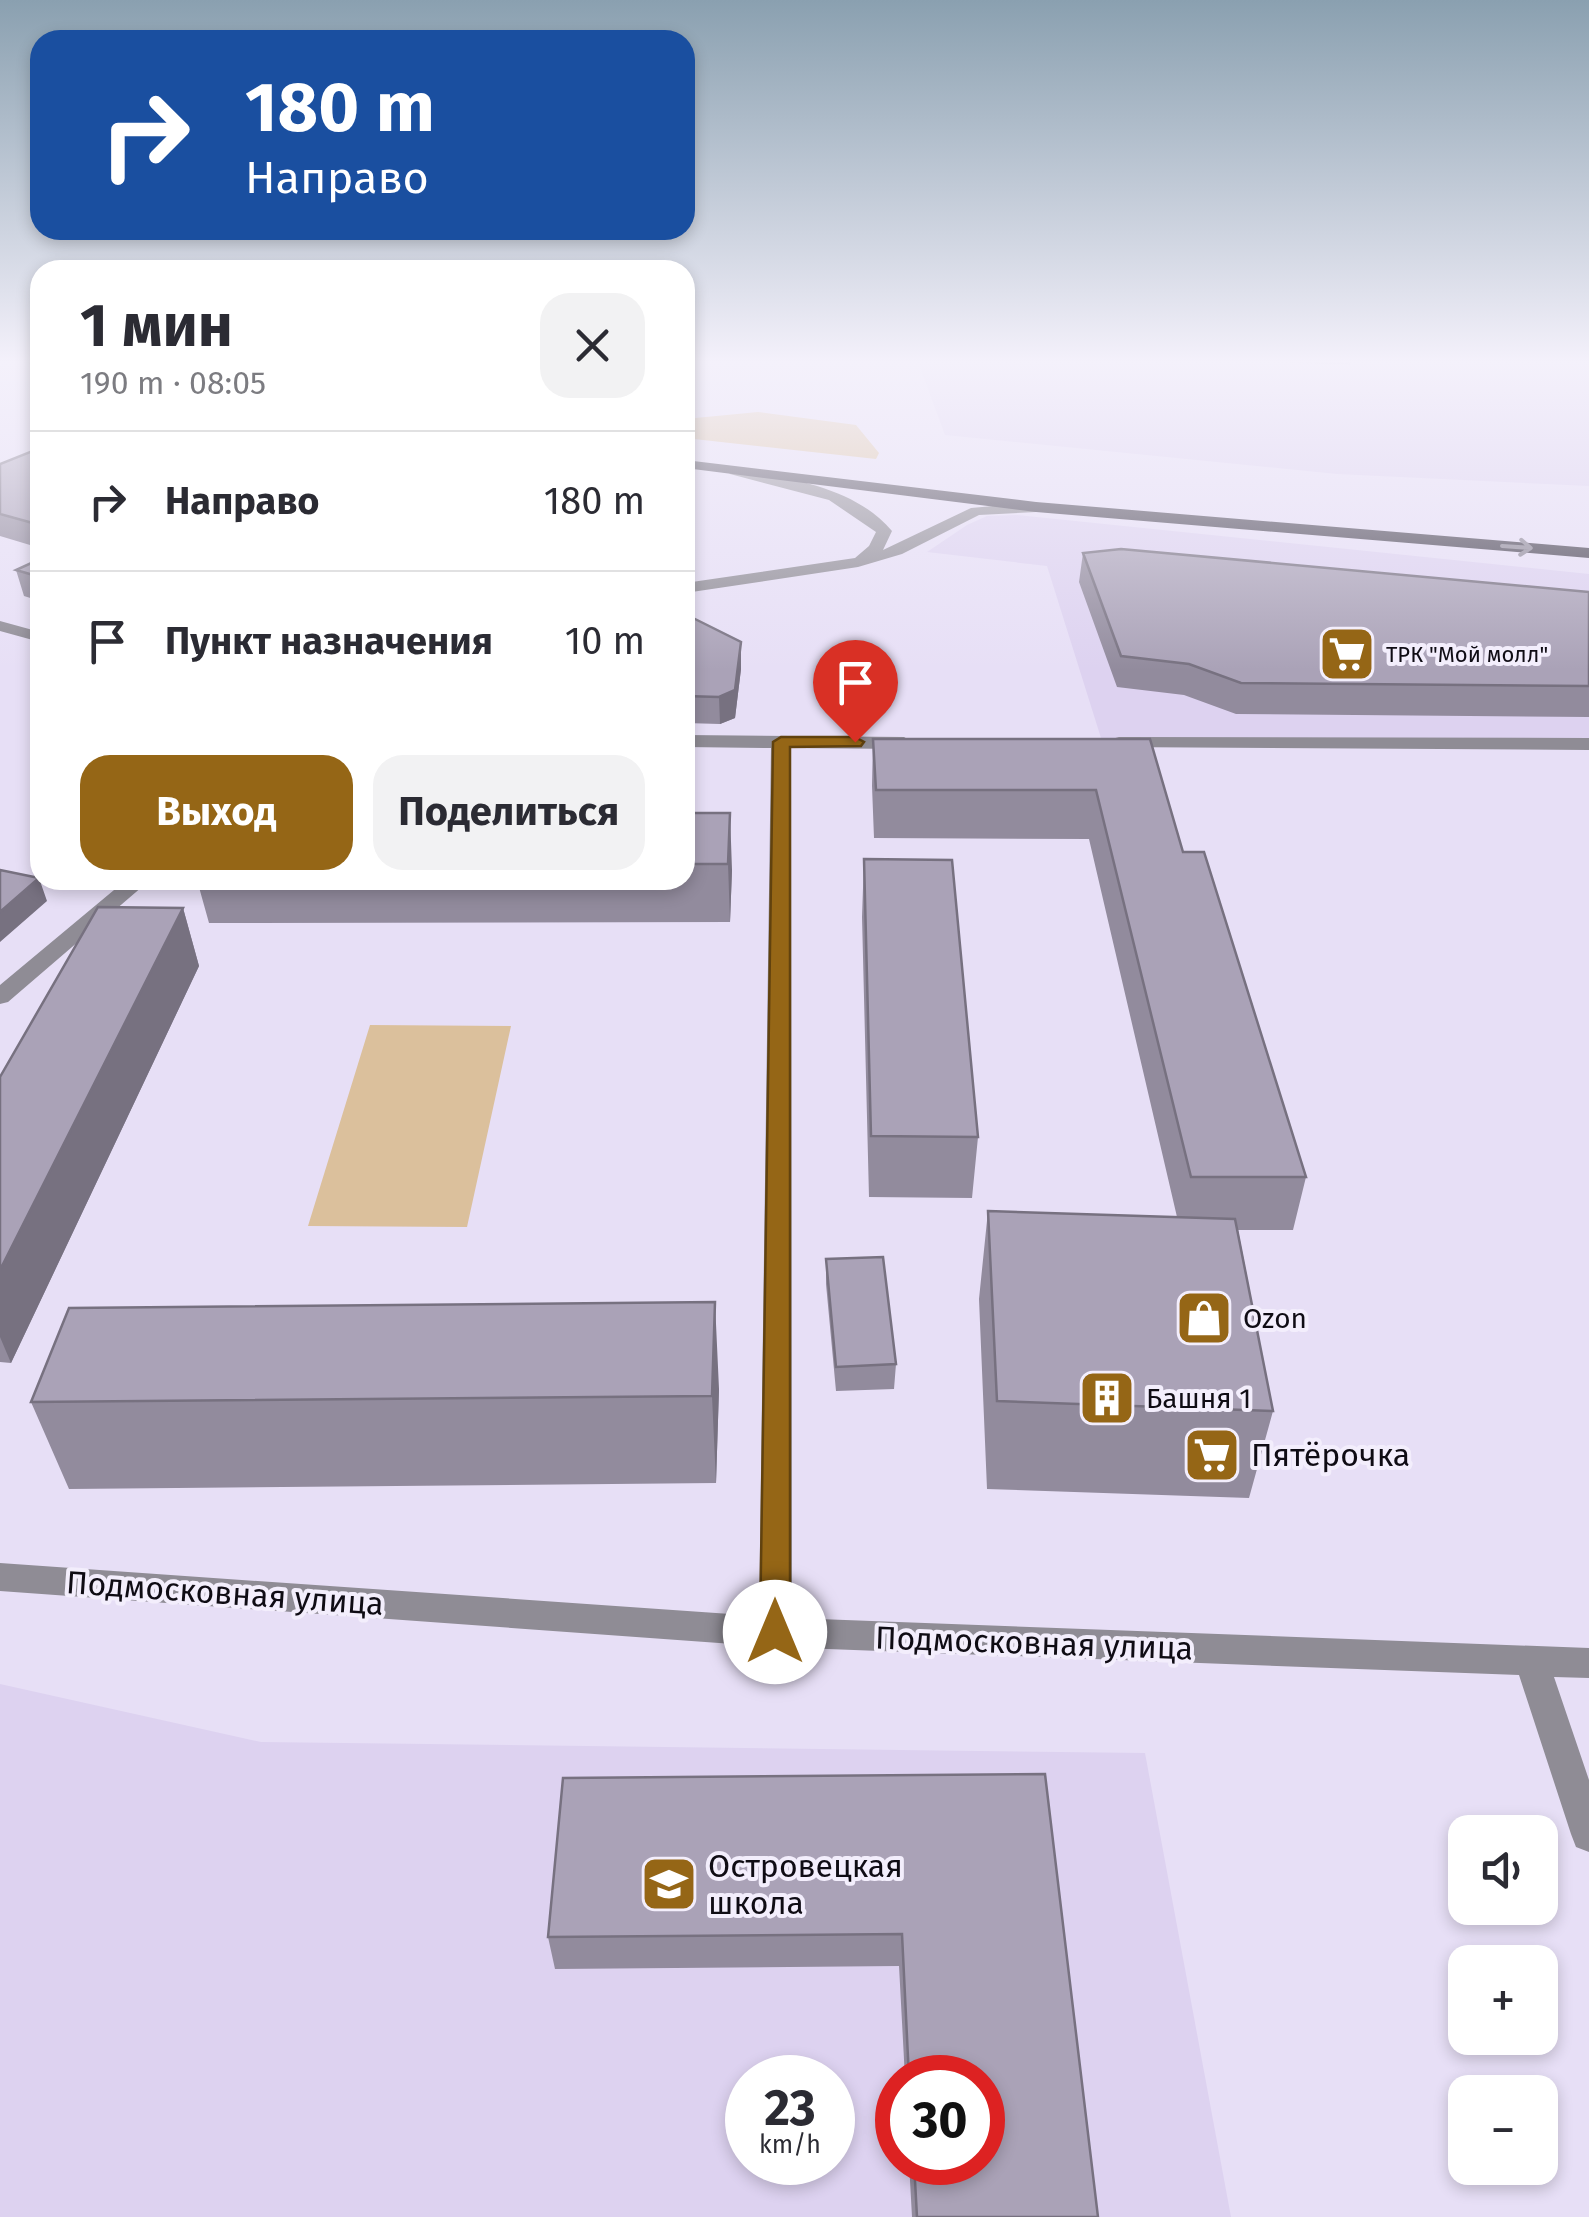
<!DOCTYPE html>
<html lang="ru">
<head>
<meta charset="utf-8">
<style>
	:root { --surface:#fff; --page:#f2f2f3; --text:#2b2b33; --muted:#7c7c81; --line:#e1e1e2; --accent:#956616 }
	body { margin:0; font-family:"Fira Sans",sans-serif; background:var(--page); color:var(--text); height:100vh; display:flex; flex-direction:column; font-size:38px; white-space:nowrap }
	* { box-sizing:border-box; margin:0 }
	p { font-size:32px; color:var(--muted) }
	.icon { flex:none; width:55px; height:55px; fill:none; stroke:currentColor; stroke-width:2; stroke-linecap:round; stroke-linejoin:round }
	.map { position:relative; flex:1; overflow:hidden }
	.details { position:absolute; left:30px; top:260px; width:665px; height:630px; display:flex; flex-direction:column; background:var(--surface); border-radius:30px; box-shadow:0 5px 15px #0003 }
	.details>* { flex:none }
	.banner { position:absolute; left:30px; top:30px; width:665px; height:210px; border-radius:30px; box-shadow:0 5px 15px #0003; background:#1a4fa0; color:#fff; overflow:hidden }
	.buttons { position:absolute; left:1448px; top:1815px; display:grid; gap:20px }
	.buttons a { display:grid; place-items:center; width:110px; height:110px; border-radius:20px; background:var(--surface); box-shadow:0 5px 15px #0003; font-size:50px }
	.speed { position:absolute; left:725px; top:2055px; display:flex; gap:20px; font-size:50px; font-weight:700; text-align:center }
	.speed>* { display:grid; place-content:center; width:130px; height:130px; border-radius:50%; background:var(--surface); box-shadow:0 5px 15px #0003; line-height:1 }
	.speed small { font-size:25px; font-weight:400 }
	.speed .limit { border:15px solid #d22; background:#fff; color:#111 }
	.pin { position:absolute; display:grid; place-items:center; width:85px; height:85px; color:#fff; margin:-102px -42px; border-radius:50% 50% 50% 0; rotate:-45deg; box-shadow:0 0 10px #0007 }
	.pin .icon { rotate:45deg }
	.me { position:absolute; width:110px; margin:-55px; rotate:0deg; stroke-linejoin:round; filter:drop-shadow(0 0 8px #0008) }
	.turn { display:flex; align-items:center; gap:35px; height:210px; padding:0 50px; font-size:45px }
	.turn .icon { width:130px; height:130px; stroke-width:2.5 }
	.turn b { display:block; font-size:70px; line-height:85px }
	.round { display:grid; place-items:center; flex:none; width:105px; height:105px; border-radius:30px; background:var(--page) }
	.head { display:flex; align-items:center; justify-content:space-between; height:170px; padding:0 50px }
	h1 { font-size:60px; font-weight:700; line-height:75px }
	.action { display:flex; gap:20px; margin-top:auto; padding:20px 50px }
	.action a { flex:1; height:115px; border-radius:30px; background:var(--accent); color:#fff; font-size:40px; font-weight:700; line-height:115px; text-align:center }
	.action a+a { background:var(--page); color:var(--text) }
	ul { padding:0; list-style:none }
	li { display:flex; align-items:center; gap:30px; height:140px; padding:0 50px; border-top:2px solid var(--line) }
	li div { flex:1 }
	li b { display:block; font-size:38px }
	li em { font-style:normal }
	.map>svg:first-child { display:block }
	.built { fill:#ddd2f0; fill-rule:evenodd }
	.green { fill:#dbc09c }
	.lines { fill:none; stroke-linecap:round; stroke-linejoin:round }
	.minor { fill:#8f8c95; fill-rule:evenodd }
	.primary { fill:#4b4655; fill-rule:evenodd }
	.wall { fill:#928b9d }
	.shaded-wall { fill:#777180 }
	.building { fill:#aaa2b7; stroke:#777180; stroke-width:2.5 }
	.oneway { stroke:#8e8998 }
	.route { fill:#956616; stroke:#61420e; stroke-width:2.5 }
	.labels { text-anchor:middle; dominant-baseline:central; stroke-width:8; stroke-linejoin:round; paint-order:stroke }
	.far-poi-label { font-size:22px; fill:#0f0c14; stroke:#f3eefc; text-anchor:start }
	.poi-label { font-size:28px; fill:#0f0c14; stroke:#f3eefc; text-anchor:start }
	.near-poi-label { font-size:32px; fill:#0f0c14; stroke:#f3eefc; text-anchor:start }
	.near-street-label { font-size:32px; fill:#0f0c14; stroke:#f3eefc }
</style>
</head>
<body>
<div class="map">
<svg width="1589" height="2217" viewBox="0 0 1589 2217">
	<rect width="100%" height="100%" fill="#e7dff6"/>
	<path class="built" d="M917,359H1589V486L1337,474L945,435Z
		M1017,515L1589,574V738H1101L1047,566L927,552L967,525L987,516Z
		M0,1684L261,1742L1145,1753L1231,2217H0ZM748,2078H832V2162H748ZM898,2078H982V2162H898Z"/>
	<path class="green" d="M758,412L856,425L879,453L876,459L685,438V419Z
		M370,1025L511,1026L467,1227L308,1226Z"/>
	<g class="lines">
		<path class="minor" d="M735,467C789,479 854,486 892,531L883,550L971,508L1036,502L1044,507L1036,512L979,515L902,554L858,567L685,593V583L855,558L869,546L876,532L829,500L730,474L728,471Z
			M0,621L40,632V642L0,631Z
			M685,735L904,737L914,743L904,749L791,748L792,1618L1589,1648V1678L1554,1677L1589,1780V1852L1576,1847L1571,1834L1519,1675L775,1647L0,1591V1563L759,1616L771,748L685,747Z
			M1119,737L1589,738V750L1112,747V739Z
			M126,880H150L8,1002L0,1004V985Z"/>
		<path class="primary" d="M22,359H40V366L23,362Z
			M685,460L1036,502L1589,548V558L1036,512L685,468Z"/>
	</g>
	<path class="wall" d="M1231,359H1351L1350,365L1231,361Z
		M40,448V548L0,536V464Z
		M1083,553L1589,592V717L1236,714L1184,695L1117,687L1079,582Z
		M40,559V601L24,596L16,570Z
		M685,614L741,669L735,718L720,724L685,723Z
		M873,739H1150L1183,852L1306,1177L1293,1230H1238L1273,1411L1249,1498L987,1489L979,1299L988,1211L1177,1217L1089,839L874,838L872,786Z
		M685,813L732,870L730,922L209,923L197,880H685Z
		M864,859L978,1137L972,1198L869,1197L862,917Z
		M183,908L199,966L11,1363L0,1362V1077Z
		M826,1259L896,1364L894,1389L836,1391L826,1284Z
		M719,1389L716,1483L69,1489L31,1402Z
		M1045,1774L1098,2217H912L909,2162H982V2078H905L899,1966L555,1969L548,1937Z"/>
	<path class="shaded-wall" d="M688,520L689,548L685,550V521Z
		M741,642V669L735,718L720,724L719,697Z
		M730,813L732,870L730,922L728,864Z
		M39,878L47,901L0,942V912Z
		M183,908L199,966L11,1363L0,1337V1270Z
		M715,1302L719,1389L716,1483L712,1396Z"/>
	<path class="building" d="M40,448V525L0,514V464Z
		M1121,549L1589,592V686L1241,683L1189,664L1121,656L1083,553Z
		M40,559V577L16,570Z
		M685,614L741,642L735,690L719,697L685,696Z
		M873,739H1150L1183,852H1204L1306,1177H1191L1096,790H876Z
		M685,813H730L728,864H685Z
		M864,859L952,860L978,1137L871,1136Z
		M0,870L39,878L0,912Z
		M98,907L183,908L0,1270V1077Z
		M988,1211L1235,1219L1273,1411L997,1401Z
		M883,1257L896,1364L836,1367L826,1259Z
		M715,1302L712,1396L31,1402L69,1308Z
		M1045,1774L1098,2217H917L914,2162H982V2078H909L902,1934L548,1937L563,1778Z"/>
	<defs><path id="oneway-shaft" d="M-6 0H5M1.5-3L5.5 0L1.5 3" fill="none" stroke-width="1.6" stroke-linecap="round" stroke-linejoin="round" transform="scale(2.5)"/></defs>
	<use class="oneway" href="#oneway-shaft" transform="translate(1517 547) rotate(4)"/>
	<linearGradient id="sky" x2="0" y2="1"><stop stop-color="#8aa0b0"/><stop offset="0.54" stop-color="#f4f1fb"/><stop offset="1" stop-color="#f4f1fb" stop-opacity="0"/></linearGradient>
	<rect width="1589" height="670" fill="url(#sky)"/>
	<path class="route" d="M855,737L864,742L861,746L790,747V1632L786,1642L775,1646L764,1642L760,1632L773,742L781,737Z"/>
	<defs>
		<g id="supermarket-square" transform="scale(2.875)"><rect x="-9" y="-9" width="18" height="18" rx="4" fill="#956616" stroke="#f3eefc"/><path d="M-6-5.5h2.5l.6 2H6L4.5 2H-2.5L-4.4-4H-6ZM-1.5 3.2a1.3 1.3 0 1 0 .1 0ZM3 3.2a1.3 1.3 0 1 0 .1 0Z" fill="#fff"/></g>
		<g id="shop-square" transform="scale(2.875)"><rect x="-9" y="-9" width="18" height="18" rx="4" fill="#956616" stroke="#f3eefc"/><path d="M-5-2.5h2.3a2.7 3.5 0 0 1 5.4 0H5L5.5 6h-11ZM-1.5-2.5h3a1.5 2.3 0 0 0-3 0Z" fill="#fff"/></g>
		<g id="building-square" transform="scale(2.875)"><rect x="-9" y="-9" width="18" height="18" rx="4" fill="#956616" stroke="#f3eefc"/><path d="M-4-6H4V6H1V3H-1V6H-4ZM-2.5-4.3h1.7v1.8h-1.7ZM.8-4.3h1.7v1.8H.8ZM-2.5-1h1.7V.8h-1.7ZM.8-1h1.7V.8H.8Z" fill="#fff"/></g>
		<g id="school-square" transform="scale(2.875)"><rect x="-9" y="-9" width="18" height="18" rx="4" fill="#956616" stroke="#f3eefc"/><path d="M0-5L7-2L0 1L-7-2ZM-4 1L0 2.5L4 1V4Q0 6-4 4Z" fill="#fff"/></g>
	</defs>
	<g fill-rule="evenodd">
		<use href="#supermarket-square" x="1347" y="654"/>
		<use href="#shop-square" x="1204" y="1318"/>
		<use href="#building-square" x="1107" y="1398"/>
		<use href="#supermarket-square" x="1212" y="1455"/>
		<use href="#school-square" x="669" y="1884"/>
	</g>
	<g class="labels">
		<g class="far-poi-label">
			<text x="1386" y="654">ТРК "Мой молл"</text>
		</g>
		<g class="poi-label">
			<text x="1243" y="1318">Ozon</text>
			<text x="1146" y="1398">Башня 1</text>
		</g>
		<g class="near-poi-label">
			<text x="1251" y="1455">Пятёрочка</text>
			<text x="708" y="1866">Островецкая<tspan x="708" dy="37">школа</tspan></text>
		</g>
		<g class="near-street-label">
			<text transform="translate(225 1593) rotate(4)">Подмосковная улица</text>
			<text transform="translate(1034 1643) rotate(2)">Подмосковная улица</text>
		</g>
	</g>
</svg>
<div class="buttons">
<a><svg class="icon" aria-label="sound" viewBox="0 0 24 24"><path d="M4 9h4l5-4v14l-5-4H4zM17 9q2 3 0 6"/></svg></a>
<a>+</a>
<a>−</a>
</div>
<div class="speed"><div>23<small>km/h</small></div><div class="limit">30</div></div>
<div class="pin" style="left:855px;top:742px;background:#d93025"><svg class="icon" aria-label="arrive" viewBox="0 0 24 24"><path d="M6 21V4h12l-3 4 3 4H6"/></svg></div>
<svg class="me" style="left:775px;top:1632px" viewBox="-20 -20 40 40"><circle r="19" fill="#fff"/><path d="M0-13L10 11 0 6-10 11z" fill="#956616"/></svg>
<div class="banner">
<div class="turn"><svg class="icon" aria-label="right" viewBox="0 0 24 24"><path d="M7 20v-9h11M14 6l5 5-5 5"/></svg><div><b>180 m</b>Направо</div></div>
</div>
<section class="details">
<div class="head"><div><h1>1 мин</h1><p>190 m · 08:05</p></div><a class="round"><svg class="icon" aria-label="close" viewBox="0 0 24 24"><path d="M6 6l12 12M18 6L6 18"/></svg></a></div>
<ul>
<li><svg class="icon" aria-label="right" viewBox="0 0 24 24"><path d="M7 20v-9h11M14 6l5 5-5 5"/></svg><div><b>Направо</b></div><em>180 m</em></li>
<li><svg class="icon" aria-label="arrive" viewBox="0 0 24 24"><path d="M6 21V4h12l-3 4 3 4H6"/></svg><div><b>Пункт назначения</b></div><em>10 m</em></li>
</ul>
<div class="action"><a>Выход</a><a>Поделиться</a></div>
</section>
</div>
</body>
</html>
